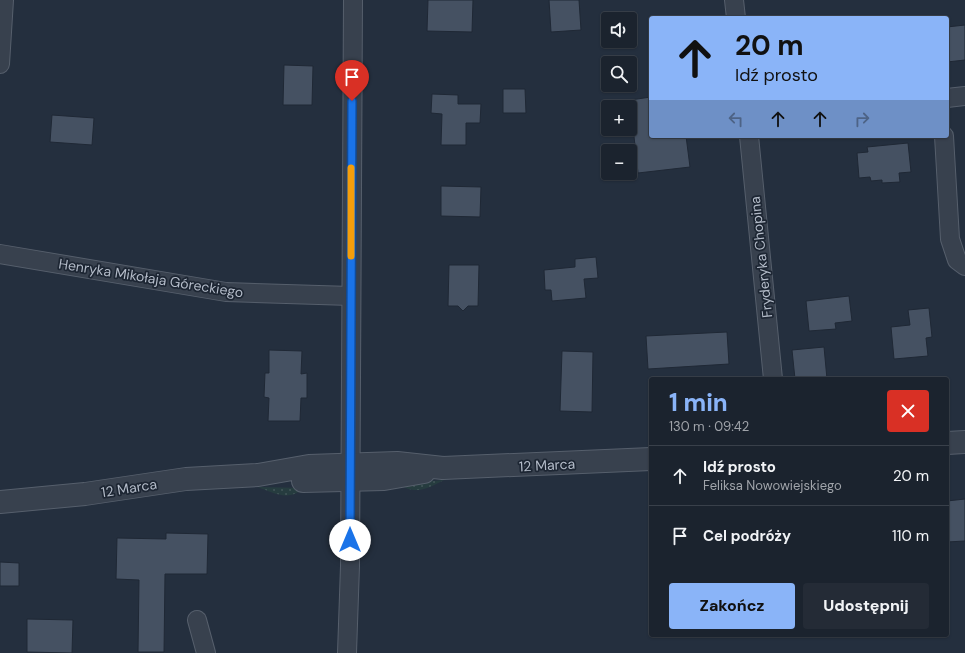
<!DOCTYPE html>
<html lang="pl">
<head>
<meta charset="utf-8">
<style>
	:root { --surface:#1b232e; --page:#242b36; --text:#f1f3f6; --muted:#a0a4aa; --line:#39404a; --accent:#8ab4f8 }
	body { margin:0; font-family:"DM Sans",sans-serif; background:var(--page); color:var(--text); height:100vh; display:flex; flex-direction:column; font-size:15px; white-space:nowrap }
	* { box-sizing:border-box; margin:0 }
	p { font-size:13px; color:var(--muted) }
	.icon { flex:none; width:22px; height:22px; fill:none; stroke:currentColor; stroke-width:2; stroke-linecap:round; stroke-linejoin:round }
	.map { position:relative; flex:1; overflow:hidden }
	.sheet { position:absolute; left:649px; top:377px; width:300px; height:260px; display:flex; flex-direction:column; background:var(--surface); border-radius:4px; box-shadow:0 1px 3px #0004,0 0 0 1px var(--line) }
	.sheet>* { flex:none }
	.hud { position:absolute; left:649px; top:16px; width:300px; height:122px; border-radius:4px; box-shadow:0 1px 3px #0004,0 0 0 1px var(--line); background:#8ab4f8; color:#111; overflow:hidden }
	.tools { position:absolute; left:601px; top:12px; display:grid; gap:8px }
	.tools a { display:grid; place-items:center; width:36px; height:36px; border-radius:4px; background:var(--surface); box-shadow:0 1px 3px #0004,0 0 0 1px var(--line); font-size:20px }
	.pin { position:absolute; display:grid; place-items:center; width:34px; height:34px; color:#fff; margin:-41px -17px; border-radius:50% 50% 50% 0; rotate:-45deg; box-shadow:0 0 4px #0007 }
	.pin .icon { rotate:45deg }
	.me { position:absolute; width:44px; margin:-22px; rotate:0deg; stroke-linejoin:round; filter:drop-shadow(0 0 3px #0008) }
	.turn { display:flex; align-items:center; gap:14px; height:84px; padding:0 20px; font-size:18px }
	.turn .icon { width:52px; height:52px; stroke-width:2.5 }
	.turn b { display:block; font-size:28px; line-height:34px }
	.lanes { display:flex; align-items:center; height:38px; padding:0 20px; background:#0003; justify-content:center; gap:20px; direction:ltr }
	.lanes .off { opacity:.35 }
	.round { display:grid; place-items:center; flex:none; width:42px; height:42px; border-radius:4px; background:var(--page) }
	.head { display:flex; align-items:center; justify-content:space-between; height:68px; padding:0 20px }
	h1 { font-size:24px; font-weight:800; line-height:30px; color:var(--accent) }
	.cta { display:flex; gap:8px; margin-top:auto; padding:8px 20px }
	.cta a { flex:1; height:46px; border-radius:4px; background:var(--accent); color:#111; font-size:16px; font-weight:800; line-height:46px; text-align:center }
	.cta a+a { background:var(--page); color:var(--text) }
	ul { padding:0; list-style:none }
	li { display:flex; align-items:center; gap:12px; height:60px; padding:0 20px; border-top:1px solid var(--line) }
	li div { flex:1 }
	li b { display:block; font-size:15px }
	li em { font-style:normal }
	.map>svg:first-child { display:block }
	.grass { fill:url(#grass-dots) }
	.building { fill:#455162; stroke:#1f2835 }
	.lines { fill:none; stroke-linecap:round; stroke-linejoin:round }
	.minor-casing { stroke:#565f6c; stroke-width:20 }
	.tertiary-casing { stroke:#565f6c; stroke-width:24 }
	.minor { stroke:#38414e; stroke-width:18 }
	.tertiary { stroke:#38414e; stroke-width:22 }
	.route-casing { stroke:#114b97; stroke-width:10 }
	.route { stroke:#1a73e8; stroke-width:7 }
	.slow { stroke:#f59e0b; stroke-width:7 }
	.labels { text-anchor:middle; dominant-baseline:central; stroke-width:3.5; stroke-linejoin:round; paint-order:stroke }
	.street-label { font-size:14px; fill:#b4bcc9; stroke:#1d2633 }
</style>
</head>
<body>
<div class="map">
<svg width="965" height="653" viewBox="0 0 965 653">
	<defs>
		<pattern id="grass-dots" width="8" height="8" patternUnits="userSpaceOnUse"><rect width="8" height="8" fill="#263c3f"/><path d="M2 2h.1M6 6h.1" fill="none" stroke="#435659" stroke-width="1.8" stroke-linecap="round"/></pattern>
	</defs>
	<rect width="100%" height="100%" fill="#242f3e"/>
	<path class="grass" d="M444,480C428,488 416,496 399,484Z
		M258,487L303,488C290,502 273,493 258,487Z"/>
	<path class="building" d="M428,0H473L472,32L427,31Z
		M549,0H579L581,30L551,32Z
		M965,25V60L947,62V27Z
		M284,65L313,66L312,105H283Z
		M503,89H525L526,113H503Z
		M432,94L458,95V104H481L480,123H466V145H441L442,114L431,113Z
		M651,97V136H686L690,167L638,173L630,100Z
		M52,115L94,118L92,145L50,142Z
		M908,143L911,172L899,173L900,182L882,183V180L871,181L870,177L859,178L857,153L868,152L867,147Z
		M441,186L481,187L480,217L441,216Z
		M596,257L598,278L584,279L586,298L552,301L551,290H545L544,270L575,267V259Z
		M449,265H479L478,306H468L463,311L458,306H448Z
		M849,296L852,321L835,323L836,329L809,331L806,301Z
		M929,308L932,337L926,338L928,356L894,359L891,327L910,325L908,310Z
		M727,332L729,364L648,369L646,336Z
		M824,347L827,379H795L792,350Z
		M269,350L302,351L301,374L307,373V398H301L300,421H268L269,398L264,397L265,373H269Z
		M562,351L593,352L592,412L560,411Z
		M965,499V541L947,542V501Z
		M166,533L208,534L207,574H165L164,652H138L139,580L116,579L117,538L166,539Z
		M0,562L19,563V586H0Z
		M27,619L73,620L72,653L27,652Z"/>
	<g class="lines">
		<g class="minor-casing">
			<path id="minor" d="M734,0L736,18
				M0,64L4,0
				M947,98L965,96
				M749,136L773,379
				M944,136L950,239L957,260L965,266
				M0,254L226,292L351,296
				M197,620L206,653
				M347,653L350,566L353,0"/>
		</g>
		<g class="tertiary-casing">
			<path id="tertiary" d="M947,443L965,442
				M303,481L384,479L424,472
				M0,502L85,494L186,479L258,475L309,466L397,463L443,468L651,459"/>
		</g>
		<use href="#minor" class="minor"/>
		<use href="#tertiary" class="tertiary"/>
	</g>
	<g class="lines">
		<g class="route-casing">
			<path id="route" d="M350,540L352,101"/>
		</g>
		<use href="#route" class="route"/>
		<path class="slow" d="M351,256V168"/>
	</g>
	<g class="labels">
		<g class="street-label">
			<text transform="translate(761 257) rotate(-96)">Fryderyka Chopina</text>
			<text transform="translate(151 278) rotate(9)">Henryka Mikołaja Góreckiego</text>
			<text transform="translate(547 465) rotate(-3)">12 Marca</text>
			<text transform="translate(129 488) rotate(-9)">12 Marca</text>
		</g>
	</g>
</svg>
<div class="tools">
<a><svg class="icon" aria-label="sound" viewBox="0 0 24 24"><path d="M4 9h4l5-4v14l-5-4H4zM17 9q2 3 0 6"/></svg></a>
<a><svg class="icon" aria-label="search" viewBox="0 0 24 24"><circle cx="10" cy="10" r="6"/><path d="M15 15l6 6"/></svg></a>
<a>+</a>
<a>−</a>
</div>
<div class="pin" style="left:352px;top:101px;background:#d93025"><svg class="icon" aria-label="arrive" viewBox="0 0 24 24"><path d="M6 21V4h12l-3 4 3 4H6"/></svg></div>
<svg class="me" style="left:350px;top:540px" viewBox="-20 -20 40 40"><circle r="19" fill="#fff"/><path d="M0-13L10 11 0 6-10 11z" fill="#1a73e8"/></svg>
<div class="hud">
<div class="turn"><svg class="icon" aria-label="ahead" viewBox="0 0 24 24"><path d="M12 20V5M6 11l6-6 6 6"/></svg><div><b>20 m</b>Idź prosto</div></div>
<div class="lanes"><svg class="icon off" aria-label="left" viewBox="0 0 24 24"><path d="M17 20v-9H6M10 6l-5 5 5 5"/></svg><svg class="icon" aria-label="ahead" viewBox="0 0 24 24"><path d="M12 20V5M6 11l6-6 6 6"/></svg><svg class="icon" aria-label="ahead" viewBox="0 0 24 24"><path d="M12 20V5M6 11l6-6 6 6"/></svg><svg class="icon off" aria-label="right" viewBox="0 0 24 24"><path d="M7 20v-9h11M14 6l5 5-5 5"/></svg></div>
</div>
<section class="sheet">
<div class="head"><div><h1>1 min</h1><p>130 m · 09:42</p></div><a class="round" style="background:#d93025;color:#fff"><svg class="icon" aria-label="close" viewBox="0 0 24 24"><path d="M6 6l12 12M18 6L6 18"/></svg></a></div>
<ul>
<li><svg class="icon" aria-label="ahead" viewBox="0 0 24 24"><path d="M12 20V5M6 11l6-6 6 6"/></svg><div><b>Idź prosto</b><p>Feliksa Nowowiejskiego</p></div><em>20 m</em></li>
<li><svg class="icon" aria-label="arrive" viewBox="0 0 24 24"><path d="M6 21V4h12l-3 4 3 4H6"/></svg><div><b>Cel podróży</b></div><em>110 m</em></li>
</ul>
<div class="cta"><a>Zakończ</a><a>Udostępnij</a></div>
</section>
</div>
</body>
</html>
